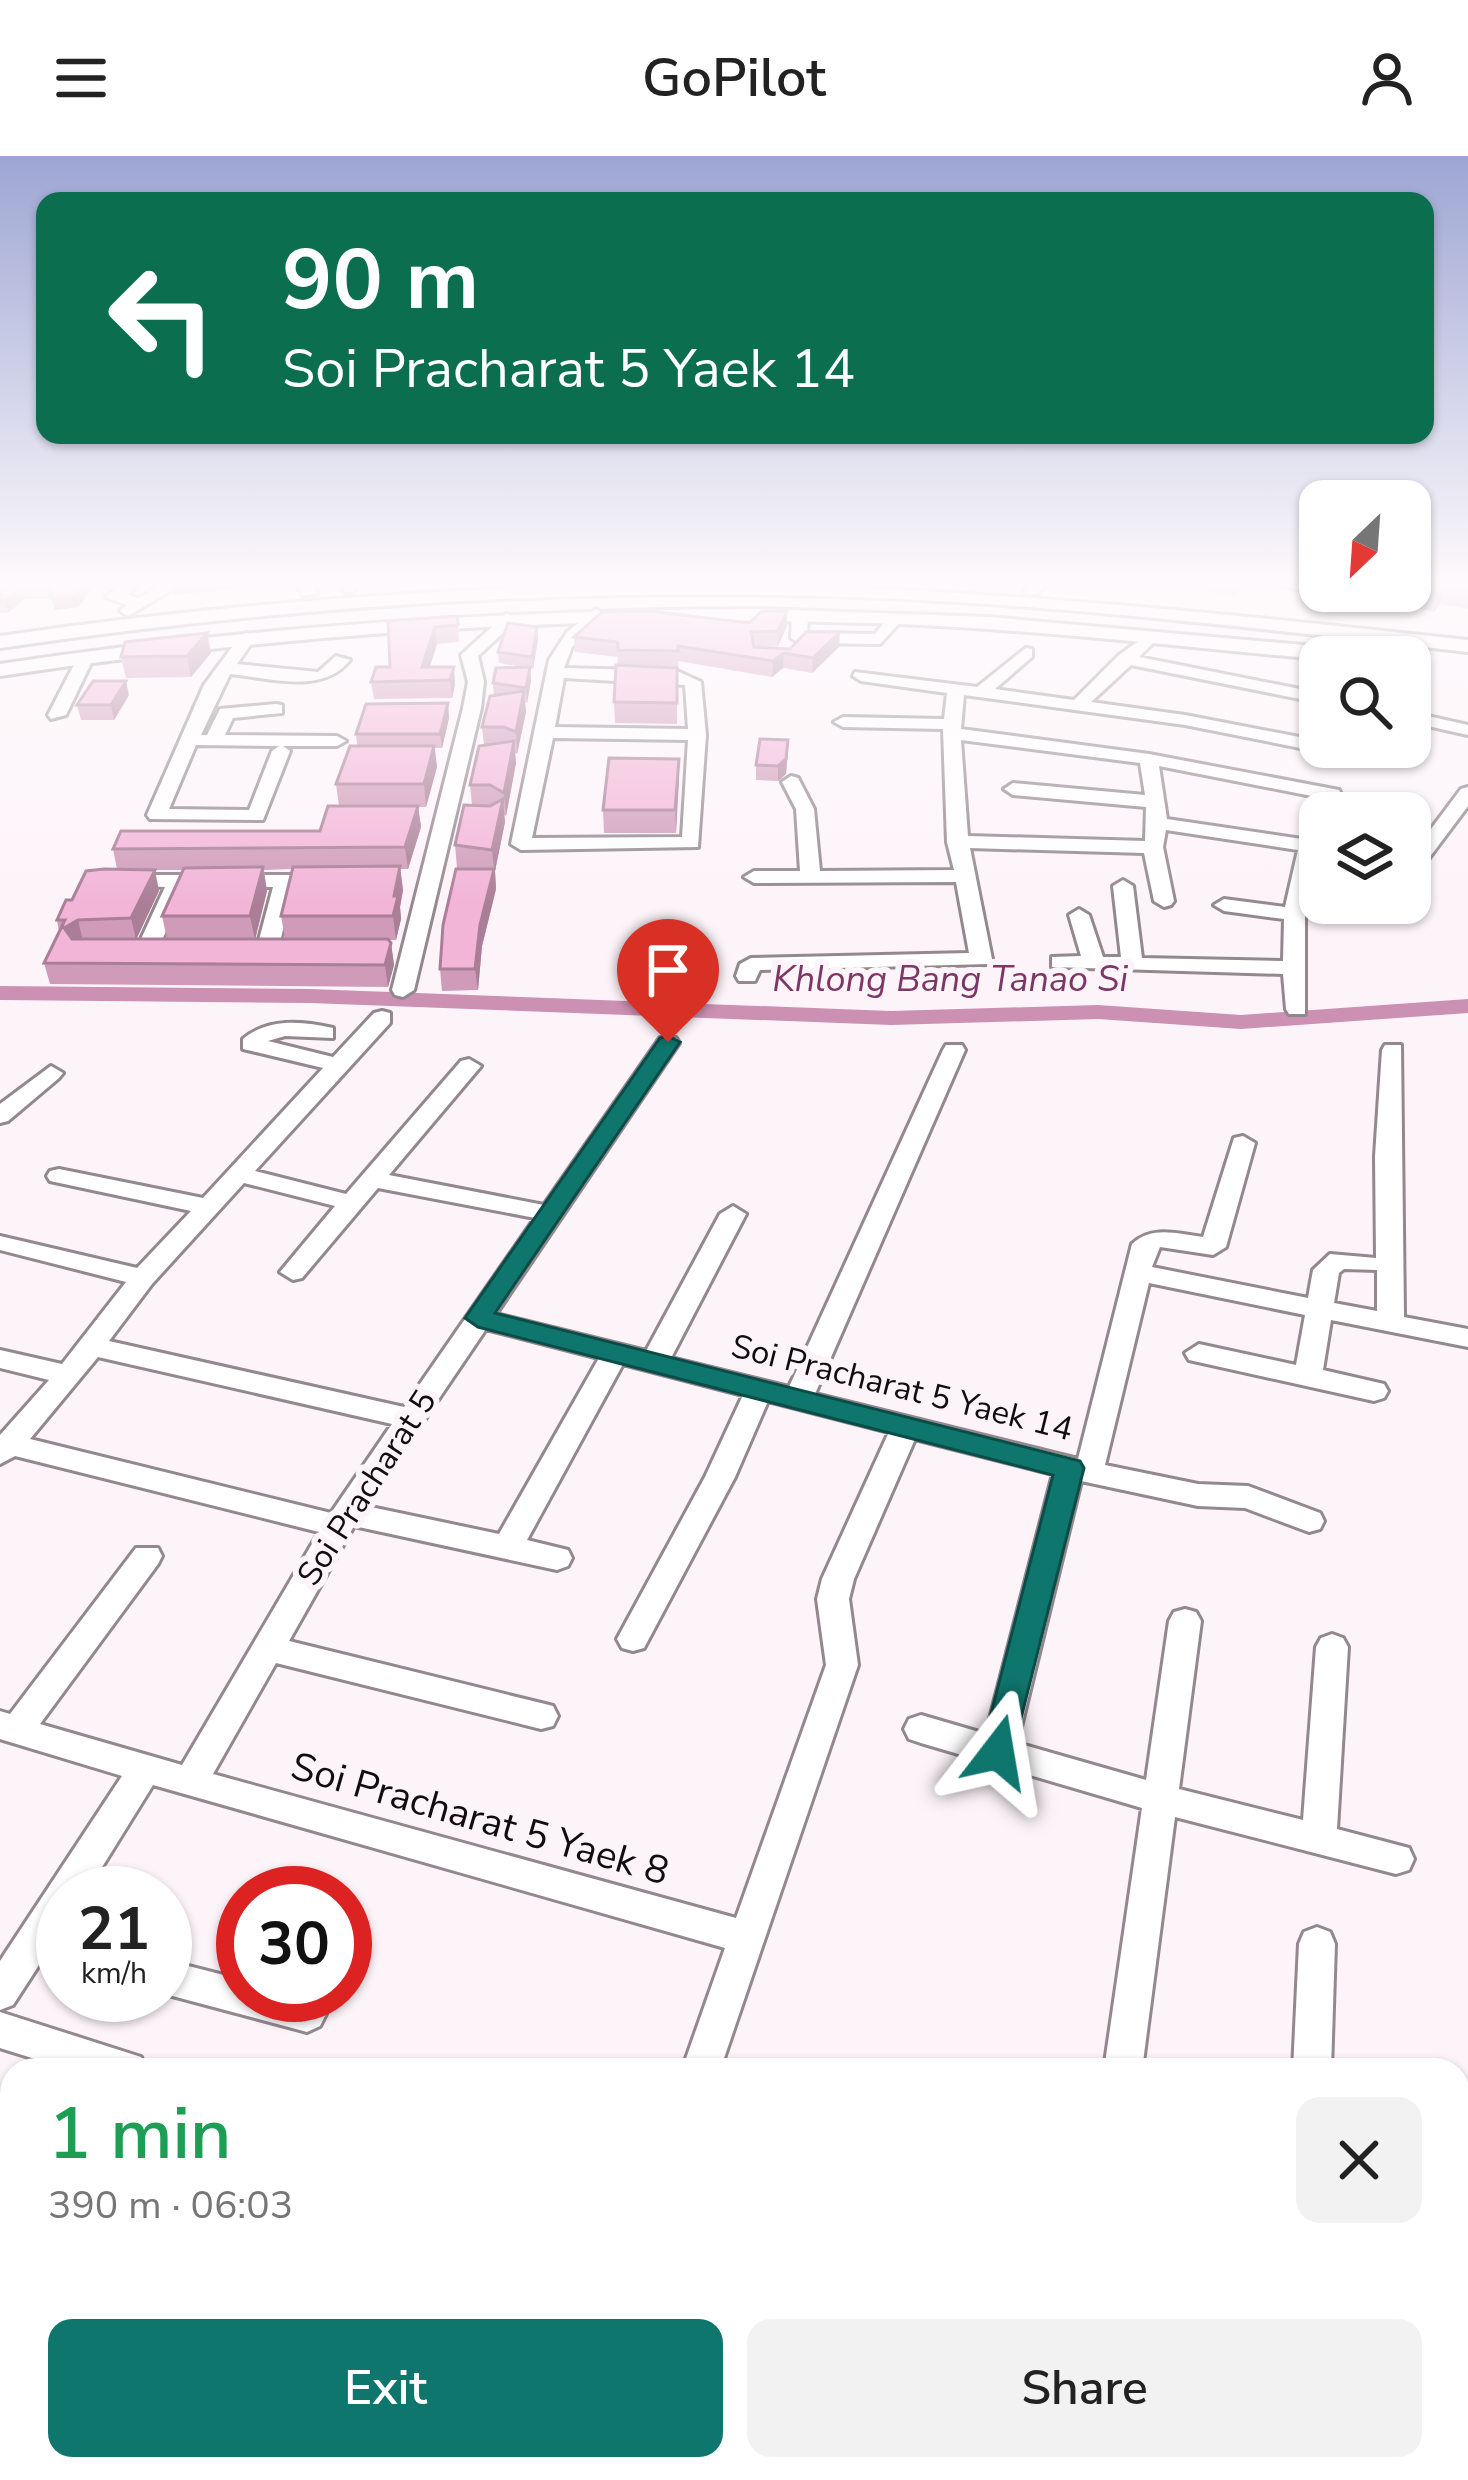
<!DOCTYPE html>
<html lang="en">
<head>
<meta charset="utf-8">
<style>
	:root { --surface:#fff; --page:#f2f2f2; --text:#222; --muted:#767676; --accent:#0f766e }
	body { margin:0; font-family:"Nunito Sans",sans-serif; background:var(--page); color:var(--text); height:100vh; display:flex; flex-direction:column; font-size:45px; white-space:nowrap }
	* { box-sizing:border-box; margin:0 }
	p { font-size:39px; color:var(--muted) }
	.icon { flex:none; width:66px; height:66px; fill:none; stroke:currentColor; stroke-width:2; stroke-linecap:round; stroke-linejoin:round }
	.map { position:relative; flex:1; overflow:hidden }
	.details { position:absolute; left:0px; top:1902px; width:1470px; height:423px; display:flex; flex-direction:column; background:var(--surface); border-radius:36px 36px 0 0; box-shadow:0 3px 9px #0004 }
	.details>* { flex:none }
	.banner { position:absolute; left:36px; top:36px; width:1398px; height:252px; border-radius:24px; box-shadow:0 3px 9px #0004; background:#0b6e4f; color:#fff; overflow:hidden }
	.needle { width:78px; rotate:205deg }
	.tools { position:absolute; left:1299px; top:324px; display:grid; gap:24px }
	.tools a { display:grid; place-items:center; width:132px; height:132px; border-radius:24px; background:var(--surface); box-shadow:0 3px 9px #0004; font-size:60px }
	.speed { position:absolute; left:36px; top:1710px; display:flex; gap:24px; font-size:60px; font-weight:700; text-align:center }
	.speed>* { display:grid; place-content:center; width:156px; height:156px; border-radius:50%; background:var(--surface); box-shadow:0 3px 9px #0004; line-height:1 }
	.speed small { font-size:30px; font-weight:400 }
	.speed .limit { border:18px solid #d22; background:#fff; color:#111 }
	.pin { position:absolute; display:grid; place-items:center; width:102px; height:102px; color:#fff; margin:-123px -51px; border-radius:50% 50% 50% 0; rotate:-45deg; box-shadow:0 0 12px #0007 }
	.pin .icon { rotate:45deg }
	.me { position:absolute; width:132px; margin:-66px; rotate:14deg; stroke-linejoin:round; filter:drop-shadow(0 0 9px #0008) }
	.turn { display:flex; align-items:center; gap:42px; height:252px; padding:0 48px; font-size:54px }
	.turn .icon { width:156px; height:156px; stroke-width:2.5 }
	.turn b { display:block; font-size:84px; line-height:102px }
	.round { display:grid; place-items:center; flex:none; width:126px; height:126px; border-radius:24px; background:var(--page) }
	.overview { display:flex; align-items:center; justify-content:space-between; height:204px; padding:0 48px }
	h1 { font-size:72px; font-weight:600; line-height:90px; color:#1e9e55 }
	.primary-button { display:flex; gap:24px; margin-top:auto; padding:24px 48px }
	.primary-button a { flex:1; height:138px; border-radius:24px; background:var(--accent); color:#fff; font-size:48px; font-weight:600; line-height:138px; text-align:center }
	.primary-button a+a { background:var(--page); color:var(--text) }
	header { display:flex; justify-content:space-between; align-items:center; height:156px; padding:0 48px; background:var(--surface); font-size:54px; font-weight:600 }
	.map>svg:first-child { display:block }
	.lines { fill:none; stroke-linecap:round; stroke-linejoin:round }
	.canal { fill:#cc90b3; fill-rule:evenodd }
	.minor-casing { stroke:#93888e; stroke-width:6 }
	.major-casing { stroke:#93888e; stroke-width:6 }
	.minor { fill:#fff; fill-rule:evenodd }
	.major { fill:#fff; fill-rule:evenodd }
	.wall { fill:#d09bb9; fill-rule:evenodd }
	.shaded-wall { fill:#a97e96 }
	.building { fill:#f2b4d7; stroke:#a97e96; stroke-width:3 }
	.route { fill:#0f766e; stroke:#0a4d48; stroke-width:3 }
	.labels { text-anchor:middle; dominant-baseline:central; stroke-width:12; stroke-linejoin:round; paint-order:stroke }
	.street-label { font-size:33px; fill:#110d0f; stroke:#fdf4f9 }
	.water-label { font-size:36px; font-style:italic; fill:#7e3664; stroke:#fdf4f9 }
	.near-street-label { font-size:39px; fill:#110d0f; stroke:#fdf4f9 }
</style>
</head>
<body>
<header><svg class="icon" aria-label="menu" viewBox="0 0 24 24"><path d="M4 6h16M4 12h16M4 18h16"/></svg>GoPilot<svg class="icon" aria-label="person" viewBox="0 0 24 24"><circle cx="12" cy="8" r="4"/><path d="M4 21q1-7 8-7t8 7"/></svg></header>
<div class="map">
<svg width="1468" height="2324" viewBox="0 0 1468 2324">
	<rect width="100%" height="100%" fill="#fdf4f9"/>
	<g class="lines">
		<path class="canal" d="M0,830L310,833L891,855L1098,849L1241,859L1468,843V857L1241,873L1098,863L891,869L310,847L0,844Z"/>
		<g class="minor-casing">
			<path id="minor" d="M127,425H145L127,439L139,442L168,425H187L128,460L120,455L127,449L106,441Z
				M294,425H310L317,437L303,440Z
				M342,425H358L354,436H344Z
				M467,425L458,432L450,427L451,425Z
				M1034,425H1050L1037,438H1027L1024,435Z
				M1256,425L1320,430V435H1385L1381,447L1375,449Z
				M596,453L604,458L572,491L564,512L677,515L701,526L706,579L698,691L521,694L511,688L549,504L567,476ZM564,522L685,529L688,573L555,571ZM553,582L688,584L682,681L532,682Z
				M800,455L808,460L807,477L875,478L889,460L903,463L880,488L799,487L791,482L792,460Z
				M506,458L520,461L478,500L484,526L481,552L414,834L403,841L395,839L392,834L463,552L468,526L461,499Z
				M247,477L255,482L237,508L318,516L336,500L350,504C322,539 271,522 230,518L201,579H207L220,553L276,548L282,549V557L233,562L225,579L337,580L346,585L337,590H283L290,595L263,664L150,663L147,659L204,529L241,479ZM196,589L279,590L272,595L249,654L169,653Z
				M1150,477L1158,482L1139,501L1320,537V547L1131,509L1091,546L1185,559L1320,585V591H1348L1365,598L1356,603L1185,569L964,539L961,573L1149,598L1339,634L1341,638L1332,644L1159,610L1167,663L1302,683L1313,659L1320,657V686L1305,756V858H1289L1286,853L1283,818L1052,811V801L1081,800L1069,759L1079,753L1089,759L1103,801H1121L1113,730L1123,724L1133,730L1142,802L1283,805L1284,763L1224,755L1214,749L1224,743L1285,751L1298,694L1166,674L1163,691L1174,745L1171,749L1164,751L1154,745L1144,697L970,692L992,803L989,808L760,814L755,825H739L736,820L740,808L751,802L969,797L956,726L754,727L744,721L754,715H800L796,653L782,626L791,620L798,622L814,653L820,715L954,714L947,686L943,573L843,571L834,566L843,561L944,563L947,537L861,525L853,520L855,516L977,531L1026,492L1032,493V501L995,533L1074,544L1119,499ZM961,584L1140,607L1145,639L1013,627L1004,633L1013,639L1146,651L1145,685L968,680Z
				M86,496L94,501L66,559L51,563L48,559L78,501Z
				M1410,556L1468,569V579L1410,566Z
				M1468,631V650L1417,718L1410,720V701L1461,633Z
				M120,719H321L331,725L321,731H293L278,795L267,801L256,795L273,731H185L157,796L146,802L135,796L165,731L113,729V721Z
				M382,855L390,857V867L255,1015L346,1038L461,905L469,903L481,910L389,1019L544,1049L660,882H676L679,887L496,1158L646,1195L720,1058L733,1050L746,1058L671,1202L789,1231L943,894L946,889H962L965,894L815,1238L1078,1303L1132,1088C1152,1069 1178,1078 1203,1081L1234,982L1243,980L1255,987L1226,1091L1213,1099L1160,1091L1152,1111L1308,1142L1313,1114L1330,1098L1376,1102L1375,1000L1382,894L1385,889H1401L1404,1161L1468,1173V1191L1331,1164L1323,1214L1384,1228L1388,1235L1384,1242L1374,1245L1189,1204L1185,1197L1199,1188L1296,1209L1305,1159L1149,1127L1105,1309L1198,1328L1248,1330L1320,1357L1324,1365L1320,1373L1309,1376L1245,1352L1198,1350L1081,1325L1017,1587L1146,1624L1169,1465L1174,1456L1185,1453L1196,1456L1201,1465L1179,1633L1303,1664L1316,1491L1321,1482L1332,1478L1343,1482L1348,1491L1337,1673L1409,1692L1414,1703L1409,1714L1396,1718L1175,1661L1142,1914H1104L1142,1652L921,1587L909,1583L904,1573L909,1563L921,1559L986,1578L1053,1318L915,1283L854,1423L849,1443L858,1509L720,1914H682L725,1792L153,1629L86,1737H63V1772L13,1849L0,1854V1805L122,1620L0,1583V1555L10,1558L136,1392H158L162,1400L158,1408L40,1568L182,1609L319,1376L15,1300L0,1308V1279L49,1224L0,1212V1194L62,1208L126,1126L0,1094V1080L137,1112L191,1055L50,1025L47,1020L50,1015L59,1013L203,1042L323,912L243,893V883C268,862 302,865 333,872V882L285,880L268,885L333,901L374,857ZM244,1027L335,1050L280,1116L293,1124L302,1122L378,1032L535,1062L404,1251L109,1185L152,1128ZM1344,1113L1377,1114V1155L1334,1147L1339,1117ZM486,1173L599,1202L499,1378L366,1350ZM98,1201L392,1268L331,1357L30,1283ZM623,1208L743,1239L705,1321L617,1483L622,1492L633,1495L644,1492L735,1321L768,1245L889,1276L822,1423L817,1443L826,1509L736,1762L213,1618L276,1507L541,1573L553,1570L558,1560L553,1550L541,1547L289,1485L354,1370L557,1414L568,1410L572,1402L568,1394L527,1384Z
				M51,910L63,917L59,922L8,965L0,967V948Z
				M1317,1771L1330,1776L1335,1788L1331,1914H1293L1299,1788L1304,1776Z
				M165,1804L243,1824V1839H301L320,1846L326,1858L320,1870L307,1876L165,1838Z
				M0,1856L141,1901L146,1914H70L0,1892Z
				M1458,2189L1468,2192V2236L1458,2233Z
				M0,2280L12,2284V2313H75L80,2324H0Z
				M295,2313H341L337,2324H291Z
				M693,2313H739L735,2324H689Z"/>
		</g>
		<g class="major-casing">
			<path id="major" d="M707,427C962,431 1214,456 1468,484V496C1254,472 1040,446 825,440C548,432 274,452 0,492V480C235,446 469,429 707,427Z
				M760,453L989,461L1349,493L1359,499L1320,503C1169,490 1019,471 868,467C577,458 288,477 0,520V508C253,470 505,454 760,453Z"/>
		</g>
		<use href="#minor" class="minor"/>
		<use href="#major" class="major"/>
	</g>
	<path class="wall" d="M0,425H99L78,451L55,454L52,443H25L8,457H0Z
		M1189,425H1249L1234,440L1188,432Z
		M1410,425H1468V453L1440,448L1434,456L1386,446L1388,435H1410Z
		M787,455V470L778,490L754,491L790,493L839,491L812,517L783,512L772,521L678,505V511L629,509L677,512V568L615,567L614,546L618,501L575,496L574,481L749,467Z
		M457,460L459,486L437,488L430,511L455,528L452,542L374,543L371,526L390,511L388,465Z
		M537,471L538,483L533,513L530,512L531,525L527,547L525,546L526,556L517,598L515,597L516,607L506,660L504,659L505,666L495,715L496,733L482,790L478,834L442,835L440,813L457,712L455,689L472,649L470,629L484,589L482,571L494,539L493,527L522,511L499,507L498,496Z
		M207,477L211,497L191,521L126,522L121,501Z
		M129,539L114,564H81L77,549Z
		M448,547L449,562L442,592H435L437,611L426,651H418L421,671L408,713H400L403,734L400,751L401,763L396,784H389L391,787L394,809L388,831L50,828L44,807L59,775L57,764L72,744L117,713L113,693L320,675L339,650L336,628L357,590L356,578ZM292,713L281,760L285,783H255L267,735L264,714ZM151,714H183L162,760L167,783H136L159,735Z
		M788,598L786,618L778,625L756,624V609Z
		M679,603L676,677H604L603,654Z
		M0,2012L12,2016V2234L0,2230Z"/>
	<path class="shaded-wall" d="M87,425H99L78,451L55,454L52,442Z
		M172,425H284V428L174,439Z
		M1237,425H1249L1234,440Z
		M1443,425H1446L1440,448L1434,456L1440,428Z
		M22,432L25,443L8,457L5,445Z
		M787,455V470L778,490V475Z
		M435,471L437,488L424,528L422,511Z
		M537,471L538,483L533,513L532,501Z
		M840,476L839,491L812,517L813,502Z
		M207,477L211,497L191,521L187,500Z
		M784,497L783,512L772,521L773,505Z
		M454,511L455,528L452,542L450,524Z
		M530,511L531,525L527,547L526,532Z
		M126,525L129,539L114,564L111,549Z
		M524,535L526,556L517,598L516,576Z
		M448,547L449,562L442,592L440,578Z
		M788,584L786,618L778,625V610Z
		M514,585L516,607L506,660L504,637Z
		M434,590L437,611L426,651L424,628Z
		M679,603V625L676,677L675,654Z
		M503,643L505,666L495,715L496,733L482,790L478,834L475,813L480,769L494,714L492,694Z
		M418,650L421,671L408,713L405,691Z
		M400,710L403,734L400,751L401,763L396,784L393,760L394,740Z
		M263,711L267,735L255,784L250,760Z
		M155,714L159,735L136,784L131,762Z
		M78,764L83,785L70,794L64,772Z
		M391,787L394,809L388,831L385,809Z"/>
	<path class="building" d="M0,425H87L75,440L52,442L51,431L22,432L5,445H0Z
		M650,455L749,467L762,455H787L778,475L751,476L754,491L790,493L806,476H840L813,502L784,497L773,505L678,490V495L618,494V486L574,481L602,456Z
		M457,460L458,469L435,471L422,511H454L450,524L371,526L376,511H390L388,465Z
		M508,467L537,471L532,501L498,496Z
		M207,477L187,500L121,501L125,486Z
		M616,509L677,512V547L614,546Z
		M530,511L526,532L493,527L496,512Z
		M93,525H126L111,549H77Z
		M524,535L516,576L504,571H482L490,540Z
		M448,547L440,578H356L366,548Z
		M760,583L788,584L786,603L778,610L756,609Z
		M514,585L504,637L490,629H470L479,590Z
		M350,590H434L424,628H336Z
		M609,602L679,603L675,654H603Z
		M503,643L492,694L455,689L464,649L490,650Z
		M328,650H418L405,691L113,693L121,675H320Z
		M400,710L394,740H398L393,760H281L293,711Z
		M263,711L250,760H162L184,712Z
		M104,713L155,714L131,762L78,764L64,772L72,783H388L391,787L385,809L44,807L65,764H57L66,744H72L86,715Z
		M456,713H494L480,769L475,813H440L443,769Z
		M0,2012L12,2016V2024L6,2035L12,2037V2212L0,2208Z"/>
	<linearGradient id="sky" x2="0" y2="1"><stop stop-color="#9da6d3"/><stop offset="0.57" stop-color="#fefafc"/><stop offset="1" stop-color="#fefafc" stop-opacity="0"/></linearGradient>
	<rect width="1468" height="751" fill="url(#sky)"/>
	<path class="route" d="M668,880L680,886L495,1157L1080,1305L1084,1312L1010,1606L998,1610L986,1606L981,1596L1053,1319L478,1171L465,1162L660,882Z"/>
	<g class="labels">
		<g class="street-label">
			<text transform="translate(902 1232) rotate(14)">Soi Pracharat 5 Yaek 14</text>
			<text transform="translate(367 1332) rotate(-57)">Soi Pracharat 5</text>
		</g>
		<g class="water-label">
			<text x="950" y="823">Khlong Bang Tanao Si</text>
		</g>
		<g class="near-street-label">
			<text transform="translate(480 1663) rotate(16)">Soi Pracharat 5 Yaek 8</text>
		</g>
	</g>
</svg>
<div class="tools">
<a><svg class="needle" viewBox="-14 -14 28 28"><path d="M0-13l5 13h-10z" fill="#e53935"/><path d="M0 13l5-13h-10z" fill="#767676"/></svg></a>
<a><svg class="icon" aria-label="search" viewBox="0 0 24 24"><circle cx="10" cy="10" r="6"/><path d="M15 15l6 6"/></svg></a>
<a><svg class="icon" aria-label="layers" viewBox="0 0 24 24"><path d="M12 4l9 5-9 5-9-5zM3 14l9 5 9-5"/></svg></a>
</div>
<div class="speed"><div>21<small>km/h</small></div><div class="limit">30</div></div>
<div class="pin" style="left:668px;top:886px;background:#d93025"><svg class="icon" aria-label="arrive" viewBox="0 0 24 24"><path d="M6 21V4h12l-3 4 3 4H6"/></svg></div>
<svg class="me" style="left:998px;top:1596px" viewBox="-20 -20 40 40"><path d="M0-17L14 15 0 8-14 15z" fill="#0f766e" stroke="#fff" stroke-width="4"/></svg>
<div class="banner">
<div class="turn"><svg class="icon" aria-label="left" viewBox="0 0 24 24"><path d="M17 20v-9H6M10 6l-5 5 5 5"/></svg><div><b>90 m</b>Soi Pracharat 5 Yaek 14</div></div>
</div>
<section class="details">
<div class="overview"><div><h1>1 min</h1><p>390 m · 06:03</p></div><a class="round"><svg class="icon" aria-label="close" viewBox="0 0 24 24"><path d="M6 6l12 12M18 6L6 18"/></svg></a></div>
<div class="primary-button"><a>Exit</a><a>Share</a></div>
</section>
</div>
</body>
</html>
